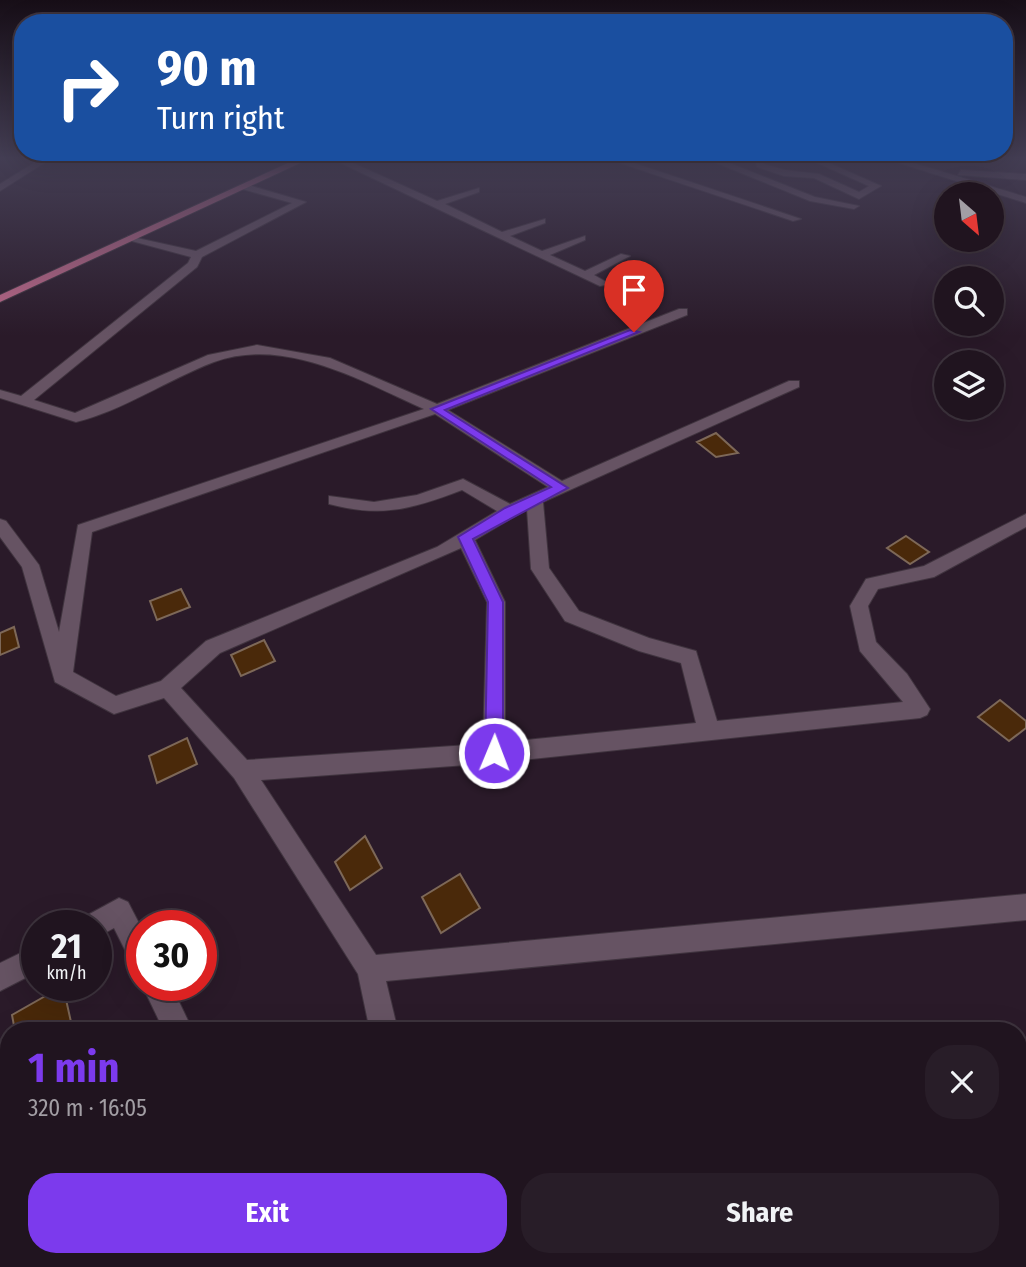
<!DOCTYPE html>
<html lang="en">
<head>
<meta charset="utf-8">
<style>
	:root { --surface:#20141f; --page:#281d28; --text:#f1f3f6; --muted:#a29ea4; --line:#3d333d; --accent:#7c3aed }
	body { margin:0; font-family:"Fira Sans Condensed",sans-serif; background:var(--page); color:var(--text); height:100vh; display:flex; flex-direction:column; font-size:26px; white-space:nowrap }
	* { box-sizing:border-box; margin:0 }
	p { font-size:23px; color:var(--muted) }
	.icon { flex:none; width:38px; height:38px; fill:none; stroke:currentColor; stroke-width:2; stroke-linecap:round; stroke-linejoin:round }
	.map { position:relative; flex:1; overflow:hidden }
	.panel { position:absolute; left:0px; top:1022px; width:1027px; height:245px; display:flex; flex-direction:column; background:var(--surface); border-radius:28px 28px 0 0; box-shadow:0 7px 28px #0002,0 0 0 2px var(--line) }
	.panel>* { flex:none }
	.guide { position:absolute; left:14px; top:14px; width:999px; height:147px; border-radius:28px; box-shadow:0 7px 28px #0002,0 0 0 2px var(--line); background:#1a4fa0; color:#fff; overflow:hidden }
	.needle { width:46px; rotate:152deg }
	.fabs { position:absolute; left:934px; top:182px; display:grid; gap:14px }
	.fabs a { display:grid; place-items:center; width:70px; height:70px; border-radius:50%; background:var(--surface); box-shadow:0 7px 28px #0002,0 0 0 2px var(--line); font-size:35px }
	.speed { position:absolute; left:21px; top:910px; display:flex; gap:14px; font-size:35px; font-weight:700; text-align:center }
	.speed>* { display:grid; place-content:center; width:91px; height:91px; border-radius:50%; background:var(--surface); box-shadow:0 7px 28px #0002,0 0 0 2px var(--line); line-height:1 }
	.speed small { font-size:18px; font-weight:400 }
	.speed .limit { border:10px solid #d22; background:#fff; color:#111 }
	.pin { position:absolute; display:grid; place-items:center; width:60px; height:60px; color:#fff; margin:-72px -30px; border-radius:50% 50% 50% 0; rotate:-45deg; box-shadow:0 0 7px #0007 }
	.pin .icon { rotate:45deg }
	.me { position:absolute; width:77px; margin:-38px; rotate:1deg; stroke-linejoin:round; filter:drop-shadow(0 0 5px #0008) }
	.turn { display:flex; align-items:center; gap:24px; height:147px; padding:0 28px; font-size:32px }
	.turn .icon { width:91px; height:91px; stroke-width:2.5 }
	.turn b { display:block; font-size:49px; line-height:60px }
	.round { display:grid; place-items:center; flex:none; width:74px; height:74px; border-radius:28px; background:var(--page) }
	.head { display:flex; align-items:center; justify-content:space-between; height:119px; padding:0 28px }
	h1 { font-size:42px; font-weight:700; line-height:52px; color:var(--accent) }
	.action { display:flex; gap:14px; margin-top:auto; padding:14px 28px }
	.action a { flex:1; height:80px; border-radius:28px; background:var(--accent); color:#fff; font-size:28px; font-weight:700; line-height:80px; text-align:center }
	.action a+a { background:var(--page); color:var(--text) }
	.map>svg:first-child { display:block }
	.building { fill:#4a290a; stroke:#7d6858; stroke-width:2 }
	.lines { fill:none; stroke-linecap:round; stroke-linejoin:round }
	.minor-casing { stroke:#40343f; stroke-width:2 }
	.tertiary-casing { stroke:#40343f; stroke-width:2 }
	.primary-casing { stroke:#40343f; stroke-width:2 }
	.minor { fill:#665363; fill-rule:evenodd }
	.tertiary { fill:#665363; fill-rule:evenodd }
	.primary { fill:#c1698a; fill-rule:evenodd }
	.route { fill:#7c3aed; stroke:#51269a; stroke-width:2 }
</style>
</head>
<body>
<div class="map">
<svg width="1026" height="1267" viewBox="0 0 1026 1267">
	<rect width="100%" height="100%" fill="#2a1a29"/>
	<path class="building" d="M716,433L738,453L716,457L697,442Z
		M906,536L929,552L910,564L887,548Z
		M181,589L190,607L157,620L150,601Z
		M14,627L19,647L0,655V633Z
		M264,640L275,661L241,676L231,655Z
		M1000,700L1026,721V728L1009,741L978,717Z
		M187,738L197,764L157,783L149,756Z
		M365,836L382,868L350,890L335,862Z
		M460,874L480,908L441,933L422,897Z
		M63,986L73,1031H15L12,1015Z"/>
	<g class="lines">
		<g class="minor-casing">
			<path id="minor" d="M330,158H342L437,201L479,188V192L445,204L502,232L545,219V223L510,236L542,251L585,236V240L550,255L585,271L621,254L630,256L594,275L610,284L600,286Z
				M605,158H619L801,219L793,221Z
				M704,158H717L815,197L859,206L854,209L810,201Z
				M755,158H763L764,164L785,170L819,174L859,192L869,186L806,158H818L881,186L859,199L814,178L784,176L757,167Z
				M883,158H897L1026,197V203Z
				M961,170L1026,174V180L958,175Z
				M245,184L306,202L202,257L197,267L34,400L75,413L208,355L257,345L330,358L437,404L679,309H687V315L448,410L562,481L789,381H799V387L543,502L549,568L579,611L649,638L696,651L717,721L903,702L860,651L850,606L866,579L924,566L1026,514V527L934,577L878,589L868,606L876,642L907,674L930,709L927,715L920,718L494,763L261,780L376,955L1026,894V920L386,981L398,1031H370L358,974L234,778L164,698L114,714L55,682L22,567L0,537V519L6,521L39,565L59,632L78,525L424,409C361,381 285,336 214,362C169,379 122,411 76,422L0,398V390L21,396L188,263L191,257L128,240V236L196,251L292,203L242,189ZM435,414L548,487L510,504L463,479L417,495L374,502L329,496V504C382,518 412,509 462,490L497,511L437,547L206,641L161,681L116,696L73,672L92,532ZM527,509L531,569L565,621L639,651L681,663L696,723L505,742V602L475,540ZM461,548L487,602L483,744L247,760L181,688L220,653Z
				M119,898L128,902L142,929V970L133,966L114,928L96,938V926H80L84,917Z
				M37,945V972L0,991V963Z
				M142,985H171L193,1031H164Z
				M1026,1214V1246L1018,1247V1215Z
				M220,1258H258L254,1267H216Z
				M285,1258H321L325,1267H289Z
				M767,1258H887L891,1267H857L855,1261L852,1267H763Z"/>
		</g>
		<g class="tertiary-casing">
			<path id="tertiary" d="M42,158H52L0,191V184Z"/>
		</g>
		<g class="primary-casing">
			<path id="primary" d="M299,158H311L0,302V295Z"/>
		</g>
		<use href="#minor" class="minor"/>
		<use href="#tertiary" class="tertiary"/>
		<use href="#primary" class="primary"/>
	</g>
	<linearGradient id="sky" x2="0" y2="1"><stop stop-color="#170e17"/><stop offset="0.47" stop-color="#443e54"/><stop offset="1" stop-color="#443e54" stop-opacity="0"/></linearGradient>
	<rect width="1026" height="336" fill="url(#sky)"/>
	<path class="route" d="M630,330L639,332L445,410L568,488L473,539L503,602V753L500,758L494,761L487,758L485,753L488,602L458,537L505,508L551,487L431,409Z"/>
</svg>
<div class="fabs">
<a><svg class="needle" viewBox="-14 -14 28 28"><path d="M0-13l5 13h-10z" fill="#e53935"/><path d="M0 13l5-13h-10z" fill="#a29ea4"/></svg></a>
<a><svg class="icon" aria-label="search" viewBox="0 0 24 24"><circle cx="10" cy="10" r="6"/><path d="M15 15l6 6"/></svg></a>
<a><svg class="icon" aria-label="layers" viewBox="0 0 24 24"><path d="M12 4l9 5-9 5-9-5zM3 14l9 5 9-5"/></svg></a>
</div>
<div class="speed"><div>21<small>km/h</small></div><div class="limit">30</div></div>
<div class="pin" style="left:634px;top:332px;background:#d93025"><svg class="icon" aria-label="arrive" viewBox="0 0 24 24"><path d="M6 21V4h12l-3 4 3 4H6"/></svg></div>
<svg class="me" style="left:494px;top:753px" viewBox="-20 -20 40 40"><circle r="17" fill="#7c3aed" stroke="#fff" stroke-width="3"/><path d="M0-11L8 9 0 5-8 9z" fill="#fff"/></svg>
<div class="guide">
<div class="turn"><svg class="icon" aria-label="right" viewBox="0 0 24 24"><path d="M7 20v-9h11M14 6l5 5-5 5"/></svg><div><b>90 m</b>Turn right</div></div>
</div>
<section class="panel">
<div class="head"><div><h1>1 min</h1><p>320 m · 16:05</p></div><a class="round"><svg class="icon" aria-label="close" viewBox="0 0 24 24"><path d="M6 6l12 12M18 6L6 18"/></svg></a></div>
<div class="action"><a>Exit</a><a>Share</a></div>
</section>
</div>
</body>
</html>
